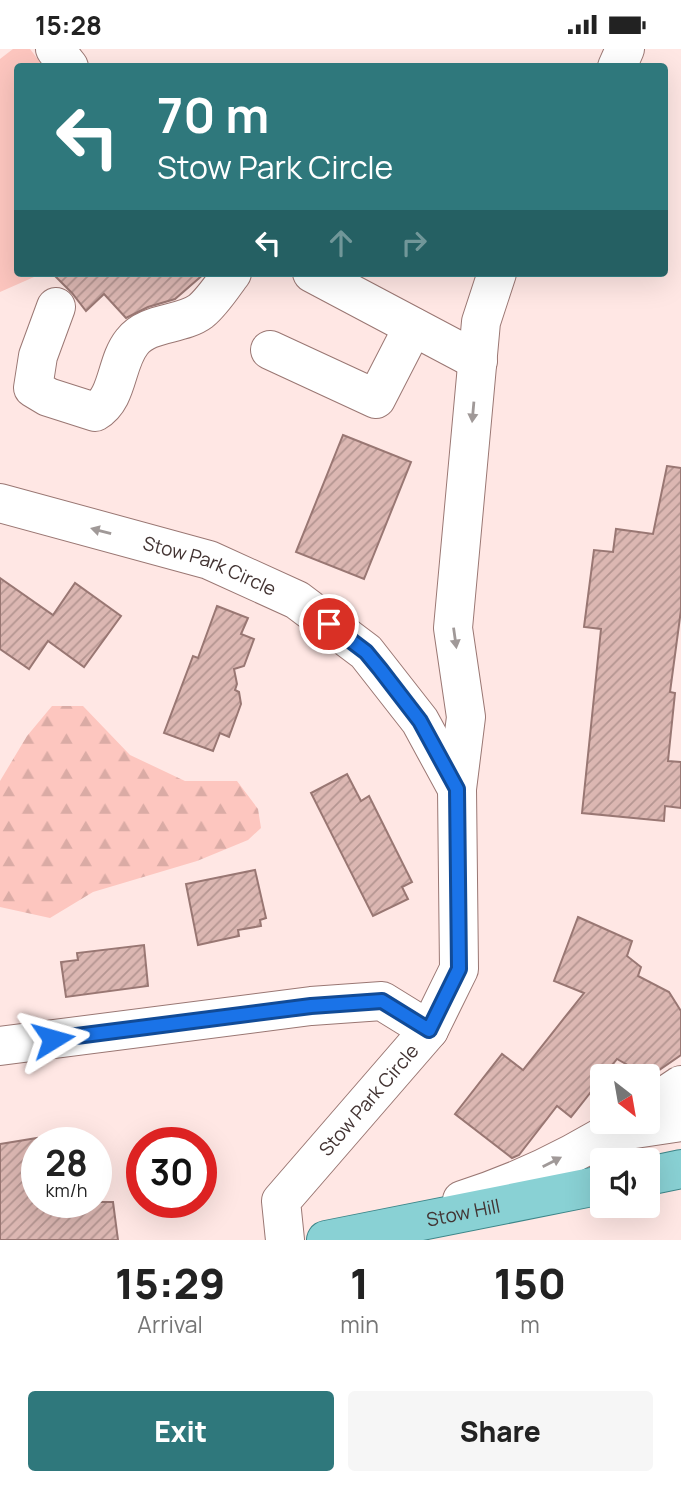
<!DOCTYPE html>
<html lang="en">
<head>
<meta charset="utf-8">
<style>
	:root { --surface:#fff; --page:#f6f6f6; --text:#222; --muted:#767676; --accent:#2f787c }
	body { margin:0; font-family:Manrope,sans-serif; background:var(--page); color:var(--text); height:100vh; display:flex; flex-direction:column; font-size:26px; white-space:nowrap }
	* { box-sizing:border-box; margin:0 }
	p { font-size:23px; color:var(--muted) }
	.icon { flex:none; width:38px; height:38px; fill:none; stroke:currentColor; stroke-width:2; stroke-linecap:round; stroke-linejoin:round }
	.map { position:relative; height:1191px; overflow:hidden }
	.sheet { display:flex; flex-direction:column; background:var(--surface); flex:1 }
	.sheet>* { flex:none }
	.banner { position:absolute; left:14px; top:14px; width:654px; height:214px; border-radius:7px; box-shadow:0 7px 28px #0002; background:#2f787c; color:#fff; overflow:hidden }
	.needle { width:46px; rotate:149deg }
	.fabs { position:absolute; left:590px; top:1015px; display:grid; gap:14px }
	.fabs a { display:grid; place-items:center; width:70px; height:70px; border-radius:7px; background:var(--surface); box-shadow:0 7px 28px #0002; font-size:35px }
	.speed { position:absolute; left:21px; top:1078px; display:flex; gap:14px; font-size:35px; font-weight:700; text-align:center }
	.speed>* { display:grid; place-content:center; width:91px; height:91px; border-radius:50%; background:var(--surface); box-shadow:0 7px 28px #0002; line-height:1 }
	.speed small { font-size:18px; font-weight:400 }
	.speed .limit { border:10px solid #d22; background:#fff; color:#111 }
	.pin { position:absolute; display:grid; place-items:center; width:60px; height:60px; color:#fff; margin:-30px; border:4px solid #fff; border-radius:50%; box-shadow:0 2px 7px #0007 }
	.me { position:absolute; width:77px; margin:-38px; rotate:82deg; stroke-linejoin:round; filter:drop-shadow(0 0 5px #0008) }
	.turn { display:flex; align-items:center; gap:24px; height:147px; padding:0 28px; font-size:32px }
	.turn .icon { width:91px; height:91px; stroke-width:2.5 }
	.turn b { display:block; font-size:49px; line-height:60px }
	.lanes { display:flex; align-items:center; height:66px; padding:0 28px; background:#0003; justify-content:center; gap:35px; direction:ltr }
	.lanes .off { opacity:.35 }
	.eta { display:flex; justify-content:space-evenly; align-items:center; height:119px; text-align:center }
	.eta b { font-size:42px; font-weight:800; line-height:49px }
	.primary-button { display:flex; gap:14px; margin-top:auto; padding:14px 28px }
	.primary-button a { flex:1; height:80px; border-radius:7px; background:var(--accent); color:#fff; font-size:28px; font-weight:800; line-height:80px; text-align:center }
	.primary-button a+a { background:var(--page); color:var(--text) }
	.status { display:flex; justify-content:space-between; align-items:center; height:49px; padding:0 35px; background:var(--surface); direction:ltr }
	.status svg { height:19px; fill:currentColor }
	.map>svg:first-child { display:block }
	.green { fill:#fdc6bf }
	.forest { fill:url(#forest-firs) }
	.building { fill:url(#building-hatch); stroke:#997773; stroke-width:2 }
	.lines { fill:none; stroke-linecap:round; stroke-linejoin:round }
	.minor-casing { stroke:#9a7773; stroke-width:40 }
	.major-casing { stroke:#3d8689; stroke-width:40 }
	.minor { stroke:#fff; stroke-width:38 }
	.major { stroke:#89d1d4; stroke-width:38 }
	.oneway { fill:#a09998 }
	.route-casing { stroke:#114b97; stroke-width:18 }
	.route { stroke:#1a73e8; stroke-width:12 }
	.labels { text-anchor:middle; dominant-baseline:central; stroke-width:6; stroke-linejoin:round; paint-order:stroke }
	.street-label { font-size:19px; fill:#423332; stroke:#ffe7e4 }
</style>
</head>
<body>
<div class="status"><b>15:28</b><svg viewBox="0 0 49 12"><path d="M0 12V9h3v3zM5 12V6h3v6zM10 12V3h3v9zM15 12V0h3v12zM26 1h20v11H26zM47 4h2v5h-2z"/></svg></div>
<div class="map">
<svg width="681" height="1191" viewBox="0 0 681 1191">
	<defs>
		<pattern id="forest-firs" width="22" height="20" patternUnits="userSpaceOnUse" patternTransform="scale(1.75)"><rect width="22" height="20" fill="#fdc6bf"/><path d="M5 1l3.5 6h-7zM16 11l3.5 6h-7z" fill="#daaba5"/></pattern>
		<pattern id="building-hatch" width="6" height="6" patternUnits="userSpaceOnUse" patternTransform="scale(1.75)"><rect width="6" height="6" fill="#dcb7b2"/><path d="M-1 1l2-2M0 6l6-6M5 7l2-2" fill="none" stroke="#b49591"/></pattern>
	</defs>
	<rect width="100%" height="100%" fill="#ffe7e4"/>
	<path class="green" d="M13,0H30L43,17L18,18V224H32L34,228L0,243V10Z"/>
	<path class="forest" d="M52,657H83L130,706L185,732H237L258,760L261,779L248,791L197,812L93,843L50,869L0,858V732L27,687Z"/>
	<path class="building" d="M52,224H205L175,250L148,258L126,269L104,245L86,262L72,244Z
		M343,386L411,413L364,530L296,503Z
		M667,417L681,419V561L670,643L675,644L668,712L681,713V759L665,757L664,772L582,764L601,580L584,578L594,501L613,503L616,480L653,485Z
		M0,529L53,566L75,534L121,567L84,618L48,592L29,620L0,600Z
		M217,557L248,569L241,585L254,590L244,617L234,620L237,635L235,641L239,643L241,655L229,688L220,684L213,702L164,684L193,607L198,609Z
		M347,725L361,752L369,747L412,833L402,838L408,850L373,867L311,744Z
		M255,821L266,869L260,871L261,877L238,881L239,887L198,896L186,835Z
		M578,868L632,892L627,907L641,918L638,927L669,943L681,962V1006L649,1028L617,1010L571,1068L557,1057L519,1106L512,1109L455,1065L502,1005L523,1021L584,944L554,932Z
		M144,896L148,937L66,948L61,913L78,911L77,904Z
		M37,1089V1153H113L118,1191H0V1095Z"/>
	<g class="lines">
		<g class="minor-casing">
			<g id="minor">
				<path d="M55,0L69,18"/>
				<path d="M617,18L625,0"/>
				<path d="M312,224L478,312"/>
				<path d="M56,258L38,307L33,339L48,348L95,363C119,349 115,314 132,293C148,272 181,277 201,262C213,252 223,236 232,224"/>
				<path d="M270,301L376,350L413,278"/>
				<path id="s1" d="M0,454L209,511L297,551L366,603L420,672L457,740"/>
				<path d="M0,997L311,957L382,952L429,981"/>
				<path d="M648,1058L681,1036"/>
				<path d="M608,1084L681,1073"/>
				<path d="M462,1151C519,1133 575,1106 626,1073"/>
				<path id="s2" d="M285,1191L281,1152L429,981L459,920L457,740L466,668L453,579L481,273L497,224"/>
			</g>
		</g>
		<g class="major-casing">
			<g id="major">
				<path d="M648,1127L681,1120"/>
				<path id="s3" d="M326,1191L602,1136"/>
			</g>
		</g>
		<use href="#minor" class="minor"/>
		<use href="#major" class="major"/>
	</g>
	<defs><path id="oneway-solid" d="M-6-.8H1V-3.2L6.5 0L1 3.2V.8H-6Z" transform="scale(1.75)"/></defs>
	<g class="oneway">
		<use href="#oneway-solid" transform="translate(473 363) rotate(95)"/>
		<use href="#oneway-solid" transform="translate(101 482) rotate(-165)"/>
		<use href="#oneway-solid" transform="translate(455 589) rotate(82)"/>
		<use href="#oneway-solid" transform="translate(552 1113) rotate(-27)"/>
	</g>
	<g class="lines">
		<g class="route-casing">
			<path id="route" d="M53,990L311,957L382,952L429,981L459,920L457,740L420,672L380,620L366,603L329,575"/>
		</g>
		<use href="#route" class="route"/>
	</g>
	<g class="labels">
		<g class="street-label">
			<text stroke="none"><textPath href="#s1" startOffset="219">Stow Park Circle</textPath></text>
			<text stroke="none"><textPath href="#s2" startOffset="173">Stow Park Circle</textPath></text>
			<text stroke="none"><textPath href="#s3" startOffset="140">Stow Hill</textPath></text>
		</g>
	</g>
</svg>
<div class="fabs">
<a><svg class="needle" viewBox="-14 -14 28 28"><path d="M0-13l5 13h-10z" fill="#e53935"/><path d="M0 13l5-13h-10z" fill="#767676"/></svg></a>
<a><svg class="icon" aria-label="sound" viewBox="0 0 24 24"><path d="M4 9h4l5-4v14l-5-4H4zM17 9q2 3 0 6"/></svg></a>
</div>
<div class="speed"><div>28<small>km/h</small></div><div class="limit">30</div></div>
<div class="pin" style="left:329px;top:575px;background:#d93025"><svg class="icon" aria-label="arrive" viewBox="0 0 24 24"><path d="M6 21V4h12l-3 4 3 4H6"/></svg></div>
<svg class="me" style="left:53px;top:990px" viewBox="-20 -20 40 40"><path d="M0-17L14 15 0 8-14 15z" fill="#1a73e8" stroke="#fff" stroke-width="4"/></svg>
<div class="banner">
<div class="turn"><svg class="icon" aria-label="left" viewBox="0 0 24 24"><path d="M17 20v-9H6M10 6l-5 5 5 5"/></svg><div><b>70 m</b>Stow Park Circle</div></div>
<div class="lanes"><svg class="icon" aria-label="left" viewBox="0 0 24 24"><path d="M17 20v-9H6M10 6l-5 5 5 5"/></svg><svg class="icon off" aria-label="ahead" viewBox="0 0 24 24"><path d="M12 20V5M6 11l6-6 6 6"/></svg><svg class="icon off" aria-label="right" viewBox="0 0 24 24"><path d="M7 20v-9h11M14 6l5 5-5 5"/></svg></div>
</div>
</div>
<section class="sheet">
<div class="eta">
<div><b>15:29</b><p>Arrival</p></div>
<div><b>1</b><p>min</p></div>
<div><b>150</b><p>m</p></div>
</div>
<div class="primary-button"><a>Exit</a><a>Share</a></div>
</section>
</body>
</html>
